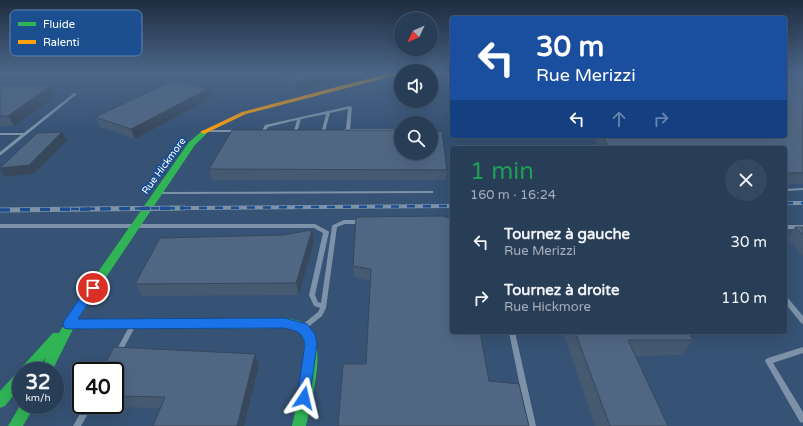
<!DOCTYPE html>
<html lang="fr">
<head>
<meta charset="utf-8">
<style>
	:root { --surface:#283e57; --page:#344961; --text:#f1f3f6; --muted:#a5aeba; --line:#44576d }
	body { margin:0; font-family:"Varela Round",sans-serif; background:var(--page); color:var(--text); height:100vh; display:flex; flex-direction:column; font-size:15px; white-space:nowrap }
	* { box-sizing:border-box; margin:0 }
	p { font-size:13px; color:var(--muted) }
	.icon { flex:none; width:22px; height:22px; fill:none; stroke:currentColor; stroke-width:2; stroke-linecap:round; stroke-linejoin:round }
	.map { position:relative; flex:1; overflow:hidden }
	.side { position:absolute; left:450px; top:146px; width:337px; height:188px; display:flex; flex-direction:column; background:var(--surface); border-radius:4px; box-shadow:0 4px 16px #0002,0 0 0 1px var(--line) }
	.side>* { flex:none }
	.guide { position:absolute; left:450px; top:16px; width:337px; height:122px; border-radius:4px; box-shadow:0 4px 16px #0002,0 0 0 1px var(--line); background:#1a4fa0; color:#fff; overflow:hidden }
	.needle { width:26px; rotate:226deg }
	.fabs { position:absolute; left:394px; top:12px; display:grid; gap:8px }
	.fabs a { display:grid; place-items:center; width:44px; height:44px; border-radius:50%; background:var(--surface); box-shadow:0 4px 16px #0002,0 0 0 1px var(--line); font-size:20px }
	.speed { position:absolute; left:12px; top:362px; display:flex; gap:8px; font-size:20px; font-weight:700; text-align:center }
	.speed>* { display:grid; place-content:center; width:52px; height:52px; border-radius:50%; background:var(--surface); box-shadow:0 4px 16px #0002,0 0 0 1px var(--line); line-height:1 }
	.speed small { font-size:10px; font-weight:400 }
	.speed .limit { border:2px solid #111; border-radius:6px; background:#fff; color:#111 }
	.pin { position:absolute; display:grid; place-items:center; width:34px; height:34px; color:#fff; margin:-17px; border:2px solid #fff; border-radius:50%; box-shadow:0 1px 4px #0007 }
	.me { position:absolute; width:44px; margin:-22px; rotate:10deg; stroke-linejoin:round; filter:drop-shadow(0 0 3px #0008) }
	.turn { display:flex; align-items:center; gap:14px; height:84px; padding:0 20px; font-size:18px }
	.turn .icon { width:52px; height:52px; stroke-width:2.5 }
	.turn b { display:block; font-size:28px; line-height:34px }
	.lanes { display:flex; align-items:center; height:38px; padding:0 20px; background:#0003; justify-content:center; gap:20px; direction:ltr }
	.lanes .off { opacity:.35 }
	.round { display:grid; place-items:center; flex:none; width:42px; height:42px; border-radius:21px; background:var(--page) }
	.summary { display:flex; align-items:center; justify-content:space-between; height:68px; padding:0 20px }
	h1 { font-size:24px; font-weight:600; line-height:30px; color:#1e9e55 }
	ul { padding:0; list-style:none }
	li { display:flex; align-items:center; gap:12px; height:56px; padding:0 20px }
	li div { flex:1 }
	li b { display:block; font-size:15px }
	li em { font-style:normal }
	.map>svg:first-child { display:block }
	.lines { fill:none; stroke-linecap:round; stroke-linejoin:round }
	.lane { fill:#7d92a8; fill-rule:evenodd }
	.fast { fill:#30b455; fill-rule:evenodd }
	.slow { fill:#ff9f0a; fill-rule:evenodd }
	.rail-far1-casing { stroke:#7e92a7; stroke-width:4 }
	.rail-casing { stroke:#7e92a7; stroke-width:5 }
	.rail-far1 { stroke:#1b4f8f; stroke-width:2.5; stroke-dasharray:8; stroke-linecap:butt }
	.rail { stroke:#1b4f8f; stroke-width:3.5; stroke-dasharray:10; stroke-linecap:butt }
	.wall { fill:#455971 }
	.shaded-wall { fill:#38485c }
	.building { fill:#506783; stroke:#38485c }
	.route { fill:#1a73e8; stroke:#114b97 }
	.labels { text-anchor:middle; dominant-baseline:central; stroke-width:4; stroke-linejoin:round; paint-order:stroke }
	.street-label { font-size:10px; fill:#fff; stroke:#1b4f8f }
	.key { fill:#1b4f8f; stroke:#5f84b1; stroke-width:1 }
	.key-label { font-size:11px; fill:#fff }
</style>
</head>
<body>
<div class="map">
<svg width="803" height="426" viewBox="0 0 803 426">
	<rect width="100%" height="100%" fill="#365274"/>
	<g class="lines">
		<path class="lane" d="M438,72C448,72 452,79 452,88L450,87L447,78Z
			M74,93L77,94L1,155H0V152L21,135H0V133H24Z
			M350,106L352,107L350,129H401V131H344V129H346L348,109L330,113L325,131H324L322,130L326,114L301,119L297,132H295L294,131L297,120L268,127L265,132H263L262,131L265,125Z
			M206,130H237L239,131L237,132H206Z
			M803,188V190L785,191V189Z
			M431,191H433V193L159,194L157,193L159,192Z
			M344,220H361L364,222L361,224H345L337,227L326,308L322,316L307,328L305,329L303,328L302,326L303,324L318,312L320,308L314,306L309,295L323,233L314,228H0V224H315L328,231L329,232L315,295L318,302L321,303L332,226L333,225Z
			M785,225H803V229H785Z
			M785,297H787L803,316V324L801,323L785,303Z
			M132,324L134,325L135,327L120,355L118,356L116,355L115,353L116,351L130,325Z
			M509,332H515L536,426H528Z
			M803,347V353L773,363L803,412V423L800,422L765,361L766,359L768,358Z
			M85,405H93L81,426H73Z"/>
		<path class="fast" d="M204,130L208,132L195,145L78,319L284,318C292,319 301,320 308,326C328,343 311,403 306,426H292C296,408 312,349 301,334C297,329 290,329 284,328L73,329L52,371H40L46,358L34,371H21V386L5,406L0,408V391L53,333H59L77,302L189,142L202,131Z
			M21,404V405H35L23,426H8Z"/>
		<path class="slow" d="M394,72H401V74L246,114L206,133L204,134L200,132L242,112Z"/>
		<g class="rail-far1-casing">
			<path id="rail-far1" d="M785,203H803
				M71,209L452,206"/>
		</g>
		<g class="rail-casing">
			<path id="rail" d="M0,210L184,208"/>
		</g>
		<use href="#rail-far1" class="rail-far1"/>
		<use href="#rail" class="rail"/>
	</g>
	<path class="wall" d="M277,72H367V73L298,91Z
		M803,72V184H785V148H600L592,136H785Z
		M0,86H50L55,96L14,126H0Z
		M208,89L211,98L135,139L100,127L95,117Z
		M209,169L447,170L446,180H212Z
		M452,219L489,381L529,426L366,364L370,281L354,277L353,266Z
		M795,227H803V256L787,238Z
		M312,230L314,241L299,295L142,296L135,284L283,235Z
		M563,332H688L693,340L682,355L635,356L668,426H595Z
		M259,365L160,408L96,407L95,405H115V371Z"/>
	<path class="shaded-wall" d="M336,72H367V73L298,91L296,82Z
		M50,86L55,96L14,126L8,116Z
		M208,89L211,98L135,139L131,129Z
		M62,132L67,140L35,173L5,177L0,169V168Z
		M312,230L314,241L299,295L296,283Z
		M255,354L259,365L244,426H237Z"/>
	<path class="building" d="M285,72H336L296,82Z
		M785,72H803V173H785V148H610L602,136H785Z
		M174,80L208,89L131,129L95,117Z
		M0,86H50L8,116H0Z
		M232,130H401V153H431V131H442L447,170L209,169Z
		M62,132L29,165L0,168L37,133Z
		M443,216L452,219V332H480L489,381L519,384L529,426H338L343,364H366L371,269L353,266L356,217Z
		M795,227H803V235Z
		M312,230L296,283L135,284L160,238L283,235Z
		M575,332H688L693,340H628L668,426H610Z
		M114,347L255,354L237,426H153L165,397L115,396V371H101Z"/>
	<linearGradient id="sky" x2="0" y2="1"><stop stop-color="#1e2d40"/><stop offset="0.55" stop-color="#4c6688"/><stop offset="1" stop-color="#4c6688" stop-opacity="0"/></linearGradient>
	<rect width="803" height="132" fill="url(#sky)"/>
	<path class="route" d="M93,284L98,288L78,319L284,318L307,324L315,334L317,344L309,403L304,405L299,403L297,398L305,344C302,331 296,331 284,328L69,329L64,328L63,324L64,321L89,285Z"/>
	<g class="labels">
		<g class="street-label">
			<text transform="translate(164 166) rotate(-54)">Rue Hickmore</text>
		</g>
	</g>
	<rect x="10" y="10" width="132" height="46" rx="6" class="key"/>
	<rect x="18" y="22" width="18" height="4" fill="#30b455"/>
	<rect x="18" y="40" width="18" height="4" fill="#ff9f0a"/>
	<g class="key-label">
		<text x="43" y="28">Fluide</text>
		<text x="43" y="46">Ralenti</text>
	</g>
</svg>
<div class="fabs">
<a><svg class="needle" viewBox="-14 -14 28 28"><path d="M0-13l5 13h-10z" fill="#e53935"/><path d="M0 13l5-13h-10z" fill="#a5aeba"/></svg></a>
<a><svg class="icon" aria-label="sound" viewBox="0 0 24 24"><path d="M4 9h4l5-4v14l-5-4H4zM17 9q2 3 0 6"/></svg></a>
<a><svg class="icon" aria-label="search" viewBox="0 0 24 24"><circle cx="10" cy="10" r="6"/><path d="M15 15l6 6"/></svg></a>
</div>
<div class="speed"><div>32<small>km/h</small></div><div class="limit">40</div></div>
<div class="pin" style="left:93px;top:288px;background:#d93025"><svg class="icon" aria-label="arrive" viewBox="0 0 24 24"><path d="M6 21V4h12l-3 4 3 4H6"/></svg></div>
<svg class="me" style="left:304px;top:398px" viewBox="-20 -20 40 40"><path d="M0-17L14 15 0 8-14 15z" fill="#1a73e8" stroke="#fff" stroke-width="4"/></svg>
<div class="guide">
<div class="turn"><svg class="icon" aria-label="left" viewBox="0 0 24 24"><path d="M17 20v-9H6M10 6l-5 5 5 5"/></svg><div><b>30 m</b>Rue Merizzi</div></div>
<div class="lanes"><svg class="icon" aria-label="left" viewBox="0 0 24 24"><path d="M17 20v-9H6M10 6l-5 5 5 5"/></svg><svg class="icon off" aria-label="ahead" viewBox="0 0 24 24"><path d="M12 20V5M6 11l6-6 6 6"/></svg><svg class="icon off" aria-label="right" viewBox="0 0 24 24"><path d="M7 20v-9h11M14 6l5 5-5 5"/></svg></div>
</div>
<section class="side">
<div class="summary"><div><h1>1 min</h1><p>160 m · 16:24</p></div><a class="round"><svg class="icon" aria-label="close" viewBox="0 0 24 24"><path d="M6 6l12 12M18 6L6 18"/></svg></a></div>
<ul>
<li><svg class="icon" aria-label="left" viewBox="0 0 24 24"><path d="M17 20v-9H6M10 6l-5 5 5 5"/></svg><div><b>Tournez à gauche</b><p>Rue Merizzi</p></div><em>30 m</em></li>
<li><svg class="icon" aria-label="right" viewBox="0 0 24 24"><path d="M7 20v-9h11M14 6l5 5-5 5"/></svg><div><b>Tournez à droite</b><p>Rue Hickmore</p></div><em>110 m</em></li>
</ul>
</section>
</div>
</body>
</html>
